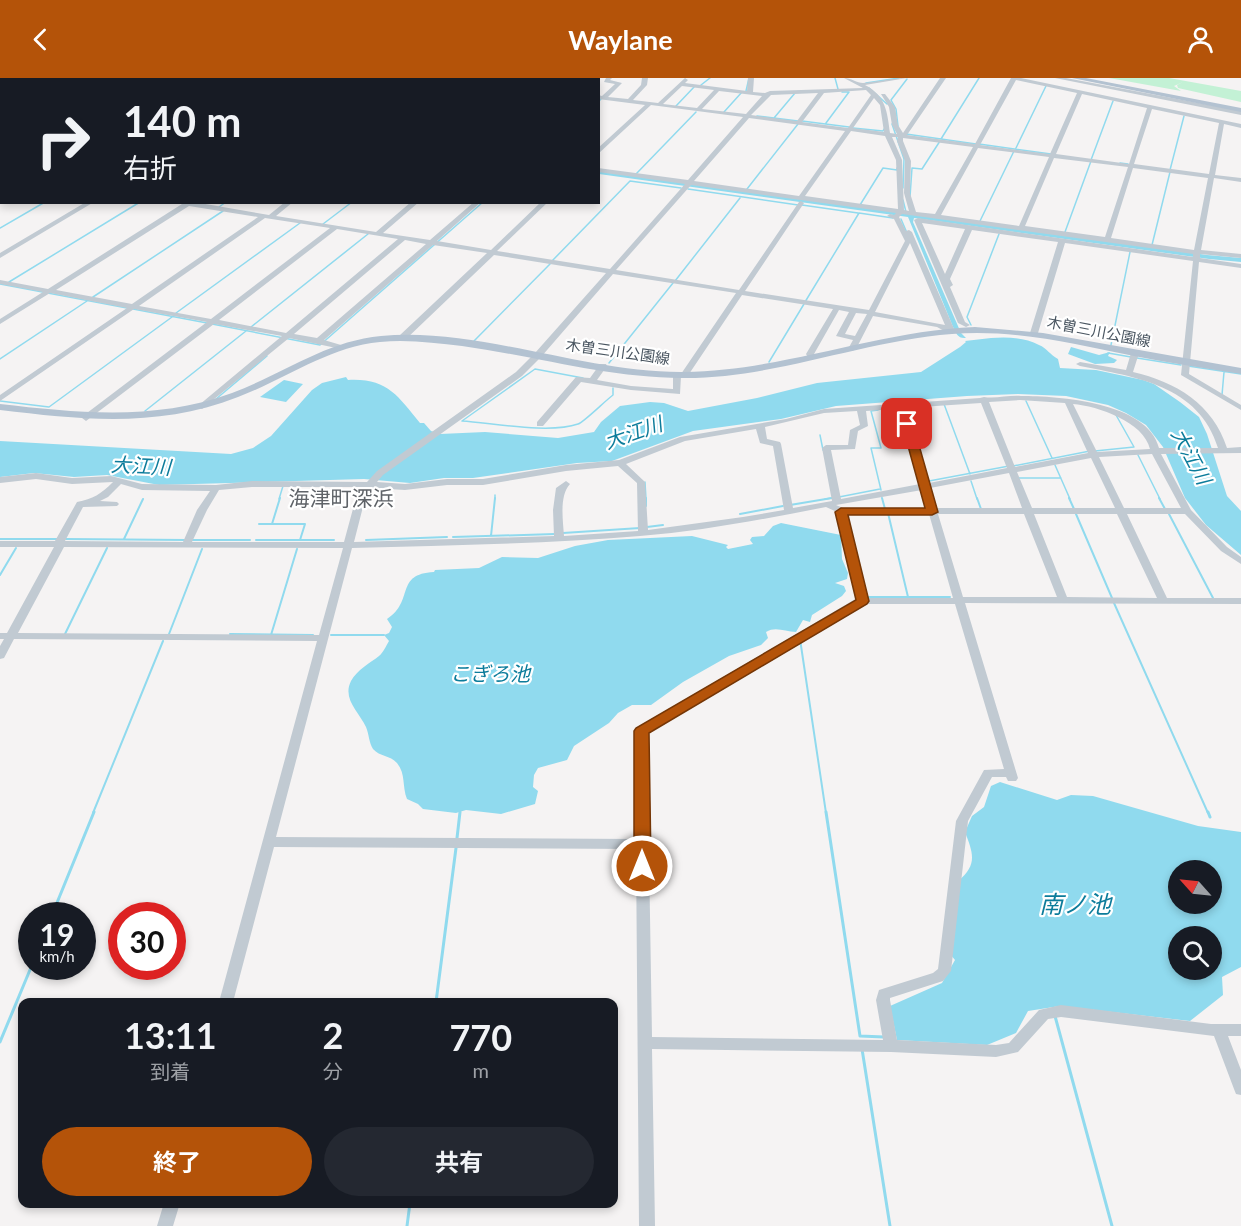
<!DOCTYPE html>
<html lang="ja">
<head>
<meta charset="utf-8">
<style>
	:root { --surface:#171b24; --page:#242831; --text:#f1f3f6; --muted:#9ea1a6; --accent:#b45309 }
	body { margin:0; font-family:Lato,"Noto Sans JP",sans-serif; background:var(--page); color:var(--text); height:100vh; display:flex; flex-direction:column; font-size:22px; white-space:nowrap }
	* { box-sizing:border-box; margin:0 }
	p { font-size:20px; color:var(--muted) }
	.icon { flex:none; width:33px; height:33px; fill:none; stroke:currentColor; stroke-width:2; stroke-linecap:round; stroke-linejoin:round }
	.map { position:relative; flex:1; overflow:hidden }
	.details { position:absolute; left:18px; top:920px; width:600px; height:210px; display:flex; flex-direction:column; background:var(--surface); border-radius:12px; box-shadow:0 3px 9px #0003 }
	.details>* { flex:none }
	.hud { position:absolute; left:0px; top:0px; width:600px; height:126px; box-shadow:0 3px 9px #0003; background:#171b24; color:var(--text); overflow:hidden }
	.needle { width:39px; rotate:297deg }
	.buttons { position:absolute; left:1168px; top:782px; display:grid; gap:12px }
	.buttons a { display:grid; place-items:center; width:54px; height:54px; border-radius:50%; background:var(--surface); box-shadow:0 3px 9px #0003; font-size:30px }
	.speed { position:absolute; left:18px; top:824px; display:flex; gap:12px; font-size:30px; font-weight:700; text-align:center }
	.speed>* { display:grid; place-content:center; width:78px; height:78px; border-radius:50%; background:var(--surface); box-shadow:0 3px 9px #0003; line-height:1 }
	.speed small { font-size:15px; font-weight:400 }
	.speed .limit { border:9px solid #d22; background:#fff; color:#111 }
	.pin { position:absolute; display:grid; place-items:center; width:51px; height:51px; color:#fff; margin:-26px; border-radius:12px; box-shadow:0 3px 9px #0006 }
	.me { position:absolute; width:66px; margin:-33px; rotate:0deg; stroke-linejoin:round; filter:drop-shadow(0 0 4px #0008) }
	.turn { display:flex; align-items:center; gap:21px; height:126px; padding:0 24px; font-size:27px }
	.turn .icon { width:78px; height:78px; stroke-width:2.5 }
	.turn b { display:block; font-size:42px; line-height:51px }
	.eta { display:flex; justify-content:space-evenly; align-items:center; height:102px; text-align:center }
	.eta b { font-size:36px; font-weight:700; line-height:42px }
	.action { display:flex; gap:12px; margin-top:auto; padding:12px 24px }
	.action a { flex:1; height:69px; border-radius:36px; background:var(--accent); color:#fff; font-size:24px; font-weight:700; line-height:69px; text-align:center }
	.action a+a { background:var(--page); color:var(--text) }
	header { display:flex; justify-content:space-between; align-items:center; height:78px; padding:0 24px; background:var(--accent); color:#fff; font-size:27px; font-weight:700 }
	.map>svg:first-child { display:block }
	.green { fill:#c3f1d5 }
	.water { fill:#90daee; fill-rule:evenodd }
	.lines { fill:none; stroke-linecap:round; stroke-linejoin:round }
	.stream-far2 { stroke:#90daee; stroke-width:1.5 }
	.stream-far1 { stroke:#90daee; stroke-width:2 }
	.stream { stroke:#90daee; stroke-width:3 }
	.minor { fill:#c1cad2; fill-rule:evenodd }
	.major { fill:#b3c2d1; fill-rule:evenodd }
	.route { fill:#b45309; stroke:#753606; stroke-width:1.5 }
	.labels { text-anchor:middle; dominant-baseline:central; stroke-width:4.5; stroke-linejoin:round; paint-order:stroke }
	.far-street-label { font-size:15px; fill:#4a5661; stroke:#fff }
	.water-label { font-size:20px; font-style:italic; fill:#0c7c9b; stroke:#fff }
	.quarter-label { font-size:21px; fill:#5f6368; stroke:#fff }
	.near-water-label { font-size:24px; font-style:italic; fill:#0c7c9b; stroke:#fff }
</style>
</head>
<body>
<header><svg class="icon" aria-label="back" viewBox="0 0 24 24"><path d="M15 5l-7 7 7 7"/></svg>Waylane<svg class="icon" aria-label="person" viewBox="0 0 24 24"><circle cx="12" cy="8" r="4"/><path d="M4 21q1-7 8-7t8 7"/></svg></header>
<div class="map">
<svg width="1241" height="1148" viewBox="0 0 1241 1148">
	<rect width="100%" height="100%" fill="#f5f3f3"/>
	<path class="green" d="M1109,0H1169L1241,13V24L1178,10L1177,7L1183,4L1174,8L1181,13Z"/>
	<path class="water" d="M599,93L1207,177L1241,180V184L1209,181L914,140L913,144L961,255L966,260C958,261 956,255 953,249L908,139L599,96Z
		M991,260C1006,259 1025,259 1039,267C1047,270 1050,277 1058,281L1060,290L1096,292L1143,302L1154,306L1180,324L1199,339L1207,356L1227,418L1241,433V477L1206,447L1185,420L1163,369L1146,347L1126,335L1108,327L1066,318L1018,316L967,318L836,328L781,341L693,353L612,383L577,385L473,400H444L410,405L364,401L159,407L107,397L74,399L34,395L0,399V363L231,376L253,370L271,358L312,312L322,305L346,299L348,302C387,300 397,317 420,345H424L431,353L440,356L485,354L558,360L594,354L601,344L620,328L650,324L664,325L688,333L757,320L817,305L921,294L960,269L966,264L965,263Z
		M1071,269L1099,277L1110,274L1108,278L1117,282L1114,285L1095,286L1068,276Z
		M284,302L303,306L286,324L260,319Z
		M781,445L841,457L842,481L848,495L847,501L835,505L844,508L846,513L842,518L812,537L810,544L803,542L796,554C785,554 776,548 766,554L768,560L761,567L729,578L683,604L651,627H632L618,635L609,645L574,668L567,682L538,690L534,697L533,709L538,713L535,726L501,736L466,732L456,735L423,731L418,726L407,721C402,709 406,696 397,685C390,677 380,679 373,671C369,665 369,656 366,649C359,634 342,621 351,603C357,592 370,585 379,578C383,575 386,568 389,563L384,557L389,555L392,549L387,541C415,523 394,496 434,494L435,492L479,490L502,479L538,480L575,468L608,462L692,458L728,467L726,469L728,471L753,466L750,462L752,459L764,458L773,448Z
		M1000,704L1057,722L1071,717L1093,718L1198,748L1241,754V889L1222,899L1223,917L1190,943L1060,928L1028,933L1016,955L987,967L897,962L890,928L942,905L955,882L950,876L958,803C978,787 973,775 965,754L972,738L984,729L991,708ZM1179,792H1212V825H1179ZM1179,858H1212V891H1179Z"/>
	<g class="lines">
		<path class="stream-far2" d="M452,0L463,1
			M835,0L838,11
			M95,2L98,0
			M202,2L205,0
			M306,2L309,0
			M413,2L415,0
			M491,2L493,0
			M866,5L899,0
			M701,7L710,0
			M869,10L887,26
			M746,13L749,0
			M598,24L601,21
			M676,28L695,8
			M724,34L742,14
			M757,38L798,43
			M774,40L795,15
			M802,43L849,49
			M826,45L849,14H842
			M892,46L904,81L903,110
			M898,48L896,31L891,22L907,1
			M853,50L883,53L884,51
			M906,56L976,66
			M941,61L979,0
			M979,66L1051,76
			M1016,70L1046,8
			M1091,82L1113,23
			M1120,85L1128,86
			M1170,92L1184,38
			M636,96L696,34
			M688,111L798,127
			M747,111L798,46
			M910,119L912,90L922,91L940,63
			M903,122L906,134
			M802,127L858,135
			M860,127L883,90L897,92V90
			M219,129L226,124
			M901,141L907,155
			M980,143L1014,73
			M323,146L352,124
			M0,150L45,124
			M1065,154L1091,83
			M1152,167L1170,94
			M552,183L630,103L681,110
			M675,203L740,120
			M9,204L140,124
			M0,206L127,230
			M93,219L223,133
			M805,224L859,135L893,140
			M133,231L207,245
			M176,235L300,145
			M212,246L320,267L483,124
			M971,247L967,239L999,156
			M251,249L368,156
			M474,263L550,186
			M1111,267L1130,174
			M1108,275L1131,279
			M1137,280L1181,287
			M0,281L87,223
			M769,284L804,226
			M609,285L673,205
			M1188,288L1241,296
			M1222,317L1224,294
			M216,321L267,278
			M0,323L49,329L172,239
			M1026,323L1052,380
			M944,326L970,396
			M878,332L871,333L881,370H871L881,412
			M145,333L246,253
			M462,343C493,345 549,356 578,346C583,345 606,322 613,317V310
			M462,343L535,291L583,300
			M820,357L823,372
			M1095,373L1134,369L1116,337
			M1138,377L1160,421
			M1055,387L1070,421
			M1013,388L1090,373
			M1017,400H1061
			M929,403L1009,388
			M971,403L977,421
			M645,404L646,421
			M839,419L880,411
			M279,421L283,408
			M495,421V417
			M825,421L832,420"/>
		<path class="stream-far1" d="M646,420V428
			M882,420L885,431
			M977,420L981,431
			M1069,420L1074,431
			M1159,420L1165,431
			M790,427L832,420
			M888,435L908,519
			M740,436L783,428
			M1076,436L1112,520
			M1169,436L1213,520
			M259,446H305L300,462
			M272,446L280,420
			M647,449L663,447
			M563,455L640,450
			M491,458L495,420
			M453,459L555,456
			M0,461H57
			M66,461L186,462
			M124,461L143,421
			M192,462H250
			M256,462H334
			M366,462L447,459
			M0,497L16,470
			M867,519H950
			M1114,525L1208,735
			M65,556L107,470
			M169,556L202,471
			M230,556L313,557
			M271,557L297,471
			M331,557H384
			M800,561L826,735
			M93,735L163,563
			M460,735V733"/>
		<path class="stream" d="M826,734L860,958L884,959
			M1208,734L1210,739
			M457,760L460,734
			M52,837L94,734
			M436,924L456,770
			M1055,938L1112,1148
			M0,964L32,887
			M862,971L890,1148
			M407,1148L410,1125"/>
		<path class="minor" d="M42,0H49L41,2Z
			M149,0H156L148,2Z
			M252,0H259L251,2Z
			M356,0H363L355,2Z
			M464,0H470L463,2Z
			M580,0H586L580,2Z
			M606,0H612L610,2L622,5L608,19L628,21L641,7L642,0H648L647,7L633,22L658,25L685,0L688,2L685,5L747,13L748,0H754L753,14L765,15L770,13L863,10L844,0C851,0 857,5 863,5C877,4 892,0 907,0L865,7C886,18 887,33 890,55L897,56L892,47L889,29L881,16H885L895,29L898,47L903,55L940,0H946L907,57L975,66L1011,0H1021L1241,46V50L1224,46L1215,97L1241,100V104L1214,100L1201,172L1241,176V180L1200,176V180L1241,186V190L1199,184L1189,296L1241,327V332L1181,297L1193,183L1065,165L1038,255L1034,257L1030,255L1058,164L972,152L950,201L953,207L950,209L965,244L970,247L966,249L958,245L914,142L918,140L1193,179V176L902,136L899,139L906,153L909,152L912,154L955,253L954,255H948L937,249L873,238L856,271L852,273L848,271L853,262L836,258L849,234L839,232L814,276L816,279L812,281H809L806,276L833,231L742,217L687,299L681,298L680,316L631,312L581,304L543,348H537V344L576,299L590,300L600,286H606L607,288L597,302L631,308L673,311V296L677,294L681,296L736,215L613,196L541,279L522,298L383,397L377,404L405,406L447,401H483L566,387L619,382L680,359L786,341L824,331L980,320L984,319C995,321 1009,317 1021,318C1058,318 1148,324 1159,370H1218C1199,307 1135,299 1080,288L1076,286L1080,284L1126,292L1131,275L1135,273H1138L1139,275L1133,294C1176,304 1213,326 1227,370L1241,369V375L1161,376L1191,432L1227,469L1241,479V486L1221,473L1185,436H1127L1167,520H1241V526L965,525L1018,700L1016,703H1008L1006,699H992L968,743L951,893L943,903L890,920V922L897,962L996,967L1009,965L1039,932L1061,927L1211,946H1241V958H1228L1241,992V1017L1236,1016L1234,1011L1214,958L1061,939L1048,941L1018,974L996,979L891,974L652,971L655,1148H639L636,771L274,769L233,924H219L317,563L14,561L4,580L0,581V568L4,561H0V555H7L54,469H0V463H55L77,424C93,421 101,416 113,404L72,406L36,401L0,405V399L36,395L72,400L111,398L142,406L216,407L252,403L367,404L377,393L516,294L535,275L606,195L494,177L405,262H399V258L487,175L433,167L324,262L341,267V271L289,260L202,331L198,329L199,327L282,258L214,246L86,343L82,340L83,338L207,244L134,231L0,323V317L127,230L50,215L0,246V241L43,214L0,206V202L48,211L182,126L176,124H194L269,137L285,124H293L276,138L376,154L411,124H419L383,155L430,162L474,124H481L437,163L491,172L541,124H548L497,173L610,191L685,106L598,94V90L688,102L743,39L651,27L598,76V70L645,27L598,21V17L602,18L615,6L604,4ZM1016,2L1077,15L1050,76L980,67ZM682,8L714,12L697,30L663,26ZM866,12L871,17L848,50L802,44L824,15ZM719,13L762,18L746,36L702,31ZM818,15L797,43L751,37L771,17ZM1082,16L1147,30L1129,86L1056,76ZM874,20L880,27L884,54L853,50ZM1152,31L1219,45L1209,96L1134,86ZM749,40L845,53L799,118L694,103ZM851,53L885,58L896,82L898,131L805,118ZM892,59H898L897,63L905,83L904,115L909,133L904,132L902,82ZM903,60L973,69L935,136L916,134L910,115L911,83L903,63ZM978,70L1049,79L1019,148L941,137ZM1054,80L1128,89L1105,159L1025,148ZM1133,90L1208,100L1194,172L1111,160ZM691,107L896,135L894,137L890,136L887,138L894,141L905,163L869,232L745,213L804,125L801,123L799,124L739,212L616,192ZM189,128L258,139L132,226L56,212ZM265,140L330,150L211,241L139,228ZM922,145L965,151L945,196ZM337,151L398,161L286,255L219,242ZM405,162L426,166L317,260L294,256ZM910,165L945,247L875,234ZM856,235L867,236L855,258L845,256ZM1020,322L1065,325L1088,375L1015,389L989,324ZM981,325L1007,390L929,405L906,330ZM1073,326C1098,328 1144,344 1150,371L1097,374ZM898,331L920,406L841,421L831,372L855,371L858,353L868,348L866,333ZM857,333L860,347L850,352L848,367H826L822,370L832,423L793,430L781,366L780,364L767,361L765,349L824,335ZM756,351L760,365L773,368L784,432L743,439L648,452L645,404L626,386L685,363ZM1152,376L1181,430H1124L1099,379ZM1091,380L1115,430H1032L1017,394ZM618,388L637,405L638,453L564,458C563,442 559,418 570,406L566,403L556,410L553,432L554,458L354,464L366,417L372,410L405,412L447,407H483L566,393ZM1009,395L1022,430H936L930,410ZM121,406L142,412L210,413L197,432L183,464L65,463L83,429L117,428L119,426L117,424L100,423L108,419ZM252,409H363L357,416L344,464H192L207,432L219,412ZM922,412L927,430H843L836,427ZM826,429L837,434L857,520L637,650L635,653L636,761L276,759L352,470C448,467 545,466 640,458C703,453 764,441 826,429ZM846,436H929L953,520H867ZM938,436H1024L1057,519H963ZM1034,436H1117L1157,520L1067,519ZM64,469L343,470L319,557L18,555ZM861,526H955L1004,691L984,692L956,743L938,891L933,895L879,912L876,922L883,962L652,959L647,655Z
			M1055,0H1066L1241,33V37Z
			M0,7H2V11H0Z
			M2,18V22L0,23V19Z
			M0,75H2V79H0Z
			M0,94H2V98H0Z
			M2,121V124H4L0,126V122Z
			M86,124H94L0,180V175Z
			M164,1125H180L173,1148H157Z"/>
		<path class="major" d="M1072,0H1086L1241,30V34Z
			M975,249L1043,255L1241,290V296C1205,290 1170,285 1134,278C1074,266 1014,251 952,256C861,263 774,301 682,300C608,300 535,278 462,268C435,265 407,261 380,264C328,269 286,301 238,319C158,350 84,342 0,332V326C79,335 156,343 232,315C283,296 326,263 381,258C479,249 584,295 684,294C783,293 876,253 975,249Z"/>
	</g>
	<path class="route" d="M907,343L913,346L938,434L932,437H848L869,523L867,526L649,655L651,788L648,792L642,794L637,792L634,788V653L636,650L856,522L835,434L841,430H925L902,346Z"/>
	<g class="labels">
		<g class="far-street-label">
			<text transform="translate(1099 253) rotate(11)">木曽三川公園線</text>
			<text transform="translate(618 273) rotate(8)">木曽三川公園線</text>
		</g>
		<g class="water-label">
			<text transform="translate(633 354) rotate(-19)">大江川</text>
			<text transform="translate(1192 378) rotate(62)">大江川</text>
			<text transform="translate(141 387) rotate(3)">大江川</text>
			<text x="490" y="595">こぎろ池</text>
		</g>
		<g class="quarter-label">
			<text x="341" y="419">海津町深浜</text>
		</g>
		<g class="near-water-label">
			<text x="1075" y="825">南ノ池</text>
		</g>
	</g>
</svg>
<div class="buttons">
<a><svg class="needle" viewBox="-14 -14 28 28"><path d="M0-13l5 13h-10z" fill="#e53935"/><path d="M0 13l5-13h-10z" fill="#9ea1a6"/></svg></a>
<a><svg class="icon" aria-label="search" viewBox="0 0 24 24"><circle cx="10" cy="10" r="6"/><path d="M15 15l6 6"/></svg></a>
</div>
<div class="speed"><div>19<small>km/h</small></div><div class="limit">30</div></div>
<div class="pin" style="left:907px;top:346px;background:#d93025"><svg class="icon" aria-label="arrive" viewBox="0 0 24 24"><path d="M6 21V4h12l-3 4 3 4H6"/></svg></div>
<svg class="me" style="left:642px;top:788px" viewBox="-20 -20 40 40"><circle r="17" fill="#b45309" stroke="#fff" stroke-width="3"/><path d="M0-11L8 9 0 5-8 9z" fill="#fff"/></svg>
<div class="hud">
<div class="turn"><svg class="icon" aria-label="right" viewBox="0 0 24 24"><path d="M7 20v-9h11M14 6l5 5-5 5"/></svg><div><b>140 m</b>右折</div></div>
</div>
<section class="details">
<div class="eta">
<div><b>13:11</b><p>到着</p></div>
<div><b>2</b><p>分</p></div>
<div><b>770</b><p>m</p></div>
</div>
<div class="action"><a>終了</a><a>共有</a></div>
</section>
</div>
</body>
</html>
